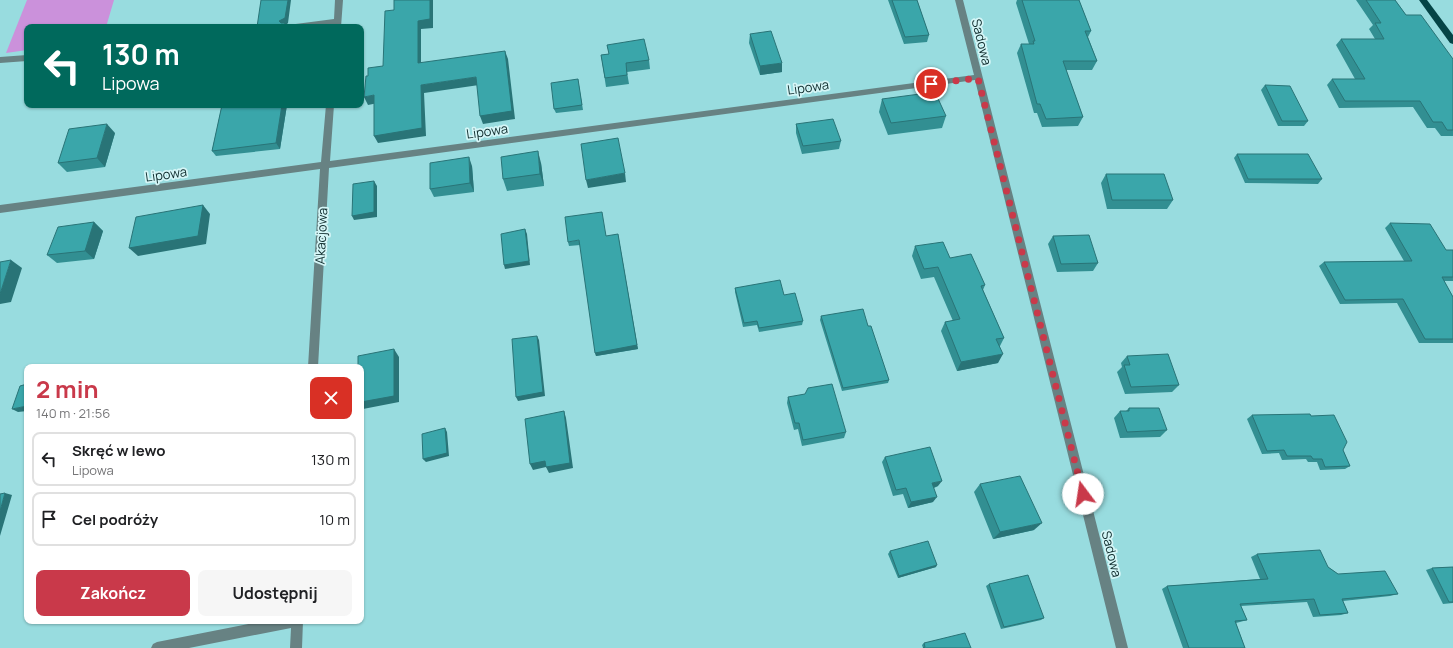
<!DOCTYPE html>
<html lang="pl">
<head>
<meta charset="utf-8">
<style>
	:root { --surface:#fff; --page:#f6f6f6; --text:#202124; --muted:#757577; --line:#e0e0e0; --accent:#c9394a }
	body { margin:0; font-family:Manrope,sans-serif; background:var(--page); color:var(--text); height:100vh; display:flex; flex-direction:column; font-size:15px; white-space:nowrap }
	* { box-sizing:border-box; margin:0 }
	p { font-size:13px; color:var(--muted) }
	.icon { flex:none; width:22px; height:22px; fill:none; stroke:currentColor; stroke-width:2; stroke-linecap:round; stroke-linejoin:round }
	.map { position:relative; flex:1; overflow:hidden }
	.panel { position:absolute; left:24px; top:364px; width:340px; height:260px; display:flex; flex-direction:column; background:var(--surface); border-radius:8px; box-shadow:0 1px 3px #0004 }
	.panel>* { flex:none }
	.hud { position:absolute; left:24px; top:24px; width:340px; height:84px; border-radius:8px; box-shadow:0 1px 3px #0004; background:#00695c; color:#fff; overflow:hidden }
	.pin { position:absolute; display:grid; place-items:center; width:34px; height:34px; color:#fff; margin:-17px; border:2px solid #fff; border-radius:50%; box-shadow:0 1px 4px #0007 }
	.me { position:absolute; width:44px; margin:-22px; rotate:346deg; stroke-linejoin:round; filter:drop-shadow(0 0 3px #0008) }
	.turn { display:flex; align-items:center; gap:14px; height:84px; padding:0 12px; font-size:18px }
	.turn .icon { width:52px; height:52px; stroke-width:2.5 }
	.turn b { display:block; font-size:28px; line-height:34px }
	.round { display:grid; place-items:center; flex:none; width:42px; height:42px; border-radius:8px; background:var(--page) }
	.headline { display:flex; align-items:center; justify-content:space-between; height:68px; padding:0 12px }
	h1 { font-size:24px; font-weight:700; line-height:30px; color:var(--accent) }
	.action { display:flex; gap:8px; margin-top:auto; padding:8px 12px }
	.action a { flex:1; height:46px; border-radius:8px; background:var(--accent); color:#fff; font-size:16px; font-weight:700; line-height:46px; text-align:center }
	.action a+a { background:var(--page); color:var(--text) }
	ul { padding:0; list-style:none }
	li { display:flex; align-items:center; gap:12px; height:54px; margin:0 8px 6px; padding:0 4px; border:2px solid var(--line); border-radius:8px }
	li div { flex:1 }
	li b { display:block; font-size:15px }
	li em { font-style:normal }
	.map>svg:first-child { display:block }
	.green { fill:#cb91db }
	.lines { fill:none; stroke-linecap:round; stroke-linejoin:round }
	.minor { fill:#678283; fill-rule:evenodd }
	.major { fill:#044446; fill-rule:evenodd }
	.wall { fill:#328f92 }
	.shaded-wall { fill:#297477 }
	.building { fill:#3aa6aa; stroke:#297477 }
	.route { stroke:#c9394a; stroke-width:7; stroke-dasharray:0 12.6 }
	.labels { text-anchor:middle; dominant-baseline:central; stroke-width:3.5; stroke-linejoin:round; paint-order:stroke }
	.street-label { font-size:13px; fill:#112e2f; stroke:#d5f6f7 }
</style>
</head>
<body>
<div class="map">
<svg width="1453" height="648" viewBox="0 0 1453 648">
	<rect width="100%" height="100%" fill="#98dcdf"/>
	<path class="green" d="M27,0H114L106,27H27V50L6,53Z"/>
	<g class="lines">
		<path class="minor" d="M335,0H343L341,27H335L334,24L309,27H284L288,25L334,19Z
			M955,0H963L1128,648H1116L975,80L329,168L318,367H308L320,169L0,213V205L321,162L326,105H334L330,161L974,75Z
			M27,55V61L0,63V57Z
			M263,621H303L302,648H290L291,628L189,648H151L153,644L157,642Z"/>
		<path class="major" d="M1419,0H1427L1453,35V44L1450,43Z"/>
	</g>
	<path class="wall" d="M888,0H917L929,35L927,42L904,44Z
		M1017,0H1079L1091,31L1088,37L1097,61L1092,70H1066L1083,117L1078,126L1042,127L1037,113H1034L1017,53L1021,44H1029L1016,3Z
		M1356,0H1395L1406,15L1453,59V136H1441L1435,128H1427L1413,107L1339,108L1327,85L1332,79H1355L1336,45L1341,39H1375L1369,29L1373,25Z
		M750,34L782,72L760,75L749,43Z
		M607,45L649,60L650,69L627,72L629,84L606,87L601,55L609,54Z
		M578,79L583,110L556,113L554,109Z
		M1265,85L1308,121L1304,126H1278L1261,90Z
		M882,99L946,116L942,128L888,135L879,112Z
		M222,105H287L280,149L216,156L212,151Z
		M796,124L841,141L839,149L802,154L796,133Z
		M115,133L105,167L67,172L58,163Z
		M1237,154L1322,179L1318,184L1245,183L1234,158Z
		M541,163L544,186L507,191L503,179Z
		M472,166L474,192L434,197L430,189Z
		M1106,174L1173,200L1167,209H1107L1101,183Z
		M94,222L103,231L94,259L57,263L47,255Z
		M1390,223L1446,250H1453V281H1444L1453,297V343H1419L1397,303L1340,304L1319,266L1324,262L1404,261L1385,228Z
		M606,236L638,349L596,356L580,245L569,246L568,242Z
		M1053,236L1098,263L1093,271L1057,272L1048,244Z
		M915,246L950,258L985,285L983,290L1004,338L1000,346L998,363L957,371L941,331L945,322L953,321L934,277L921,279L912,256Z
		M735,288L784,295L803,321L802,325L759,332L757,325L743,327L735,292Z
		M821,316L868,326L889,380L888,383L842,391L820,320Z
		M1127,356L1179,385L1172,392L1125,394L1117,372L1122,367L1121,363Z
		M788,397L846,432L844,438L802,446L798,429L794,430L787,403Z
		M1129,408L1167,430L1160,437L1120,438L1114,418L1120,411H1126Z
		M1252,415L1311,416L1343,450L1350,466L1345,469L1320,470L1317,462H1308L1306,459L1282,460L1279,453L1262,454L1247,419Z
		M885,457L938,486L934,488L933,502L908,508L903,494L893,496L882,462Z
		M980,484L1034,530L993,539L974,492Z
		M890,551L936,567L898,578L888,554Z
		M1257,554L1328,567L1338,574L1398,594L1390,596L1343,601L1348,613L1341,615L1313,617L1307,602L1241,606L1247,620L1240,622L1236,623L1245,648H1183L1162,589L1167,586L1260,579L1251,557Z
		M1453,567V603L1443,604L1426,570L1432,568Z
		M989,584L1044,618L1041,620L1001,629L986,586Z
		M924,643L971,648H923L922,645Z"/>
	<path class="shaded-wall" d="M288,0H291L288,23L286,25L287,27H284L279,21Z
		M430,0H433V28L421,29V71L418,63V21Z
		M505,51L508,59L515,119L483,124L480,116Z
		M782,63V72L760,75V66Z
		M476,77L479,85L424,93L426,136L378,143L374,136L421,85Z
		M374,95L378,103L368,105L364,97Z
		M282,105H287L280,149L276,143Z
		M107,124L115,133L105,167L97,158Z
		M538,151L541,163L544,186L540,174Z
		M469,157L472,166L474,192L470,183Z
		M625,173L626,182L588,188L586,180Z
		M374,181L377,186V217L354,220L352,216Z
		M203,205L210,214L206,244L138,256L129,248Z
		M94,222L103,231L94,259L85,251Z
		M525,229L527,234L530,265L505,269L504,265Z
		M618,234L638,349L596,356L595,353Z
		M11,260L22,268L11,302L0,304V294Z
		M537,336L539,340L545,396L518,401L516,397Z
		M394,349L399,357V402L363,409L361,407V402Z
		M1003,354L998,363L957,371L961,362Z
		M27,406V411L18,412L12,409Z
		M564,411L566,418L573,468L549,473L546,467L533,470L530,464Z
		M445,428L447,432L449,456L426,462L423,459Z
		M942,481L938,486L929,489L932,483Z
		M5,493L12,495L0,536V511Z
		M937,497L933,502L908,508L911,502Z
		M1042,523L1034,530L993,539L1000,532Z
		M937,565L936,567L898,578L899,576Z"/>
	<path class="building" d="M261,0H288L285,18L279,21L281,23H285L284,27H257Z
		M394,0H430V19L418,21V63L505,51L512,111L480,116L476,77L421,85L422,128L374,136V95L364,97L366,76H368V68L383,66L385,11L394,10Z
		M892,0H917L929,35L905,37Z
		M1022,0H1079L1091,31H1085L1097,61H1063L1083,117L1046,119L1040,104H1037L1021,44H1034L1033,41H1035Z
		M1366,0H1395L1406,15H1421L1453,59V130H1447L1442,122H1433L1420,101H1345L1332,79H1365L1341,39H1384L1375,23H1381Z
		M771,31L782,63L760,66L750,34Z
		M644,39L649,60L626,63L627,75L605,78L601,55L609,54L607,45Z
		M578,79L582,105L554,109L551,83Z
		M1265,85L1290,86L1308,121H1282Z
		M935,92L946,116L891,123L882,99Z
		M222,105H282L276,143L212,151Z
		M833,119L841,141L803,146L796,124Z
		M107,124L97,158L58,163L69,129Z
		M618,138L625,173L586,180L581,144Z
		M538,151L540,174L503,179L501,157Z
		M1237,154H1308L1322,179H1248Z
		M469,157L470,183L430,189V163Z
		M1106,174H1164L1173,200H1112Z
		M374,181V212L352,216L353,184Z
		M203,205L198,236L129,248L136,217Z
		M602,212L606,236L618,234L637,345L595,353L579,240L568,242L565,217Z
		M94,222L85,251L47,255L58,227Z
		M1390,223L1430,224L1446,250H1453V277H1442L1453,297V339H1425L1403,299L1345,300L1324,262L1412,261Z
		M525,229L529,261L504,265L501,234Z
		M1089,235L1098,263L1061,264L1053,236Z
		M943,242L950,258L971,254L985,285L981,286L1004,338L996,339L1003,354L961,362L945,322L960,319L938,267L924,269L915,246Z
		M11,260L0,294V262Z
		M780,280L784,295L795,293L803,321L759,328L757,321L744,323L735,288Z
		M863,309L868,326H871L889,380L843,388L821,316Z
		M537,336L543,392L516,397L512,339Z
		M394,349V396L361,402V367H358V356Z
		M1168,354L1179,385L1131,387L1124,365H1130L1127,356Z
		M27,384V406L12,409L20,386Z
		M832,384L846,432L803,440L799,423H795L788,397L805,394L808,388Z
		M1129,408H1159L1167,430L1127,432L1120,411H1129Z
		M564,411L570,463L546,467L545,461L530,464L525,419Z
		M1310,414L1311,416L1334,415L1347,442L1343,450L1350,466L1325,467L1322,459H1313L1311,456H1287L1284,450L1267,451L1252,415Z
		M445,428L447,453L423,459L422,434Z
		M930,447L942,481L932,483L937,497L911,502L906,488L896,490L885,457Z
		M1020,476L1042,523L1000,532L980,484Z
		M5,493L0,511V494Z
		M928,541L937,565L899,576L890,551Z
		M1320,550L1328,567L1338,574L1385,571L1398,594L1342,599L1348,613L1320,615L1314,599L1240,604L1247,620L1235,621L1245,648H1189L1167,586L1268,579L1257,554Z
		M1453,567V602H1449L1432,568Z
		M1028,575L1044,618L1004,627L989,584Z
		M965,633L971,648H923L925,647L924,643Z"/>
	<g class="lines">
		<path class="route" d="M931,84L978,78L1083,494"/>
	</g>
	<g class="labels">
		<g class="street-label">
			<text transform="translate(982 42) rotate(76)">Sadowa</text>
			<text transform="translate(808 87) rotate(-8)">Lipowa</text>
			<text transform="translate(487 131) rotate(-8)">Lipowa</text>
			<text transform="translate(166 174) rotate(-8)">Lipowa</text>
			<text transform="translate(321 236) rotate(-87)">Akacjowa</text>
			<text transform="translate(1112 554) rotate(76)">Sadowa</text>
		</g>
	</g>
</svg>
<div class="pin" style="left:931px;top:84px;background:#d93025"><svg class="icon" aria-label="arrive" viewBox="0 0 24 24"><path d="M6 21V4h12l-3 4 3 4H6"/></svg></div>
<svg class="me" style="left:1083px;top:494px" viewBox="-20 -20 40 40"><circle r="19" fill="#fff"/><path d="M0-13L10 11 0 6-10 11z" fill="#c9394a"/></svg>
<div class="hud">
<div class="turn"><svg class="icon" aria-label="left" viewBox="0 0 24 24"><path d="M17 20v-9H6M10 6l-5 5 5 5"/></svg><div><b>130 m</b>Lipowa</div></div>
</div>
<section class="panel">
<div class="headline"><div><h1>2 min</h1><p>140 m · 21:56</p></div><a class="round" style="background:#d93025;color:#fff"><svg class="icon" aria-label="close" viewBox="0 0 24 24"><path d="M6 6l12 12M18 6L6 18"/></svg></a></div>
<ul>
<li><svg class="icon" aria-label="left" viewBox="0 0 24 24"><path d="M17 20v-9H6M10 6l-5 5 5 5"/></svg><div><b>Skręć w lewo</b><p>Lipowa</p></div><em>130 m</em></li>
<li><svg class="icon" aria-label="arrive" viewBox="0 0 24 24"><path d="M6 21V4h12l-3 4 3 4H6"/></svg><div><b>Cel podróży</b></div><em>10 m</em></li>
</ul>
<div class="action"><a>Zakończ</a><a>Udostępnij</a></div>
</section>
</div>
</body>
</html>
